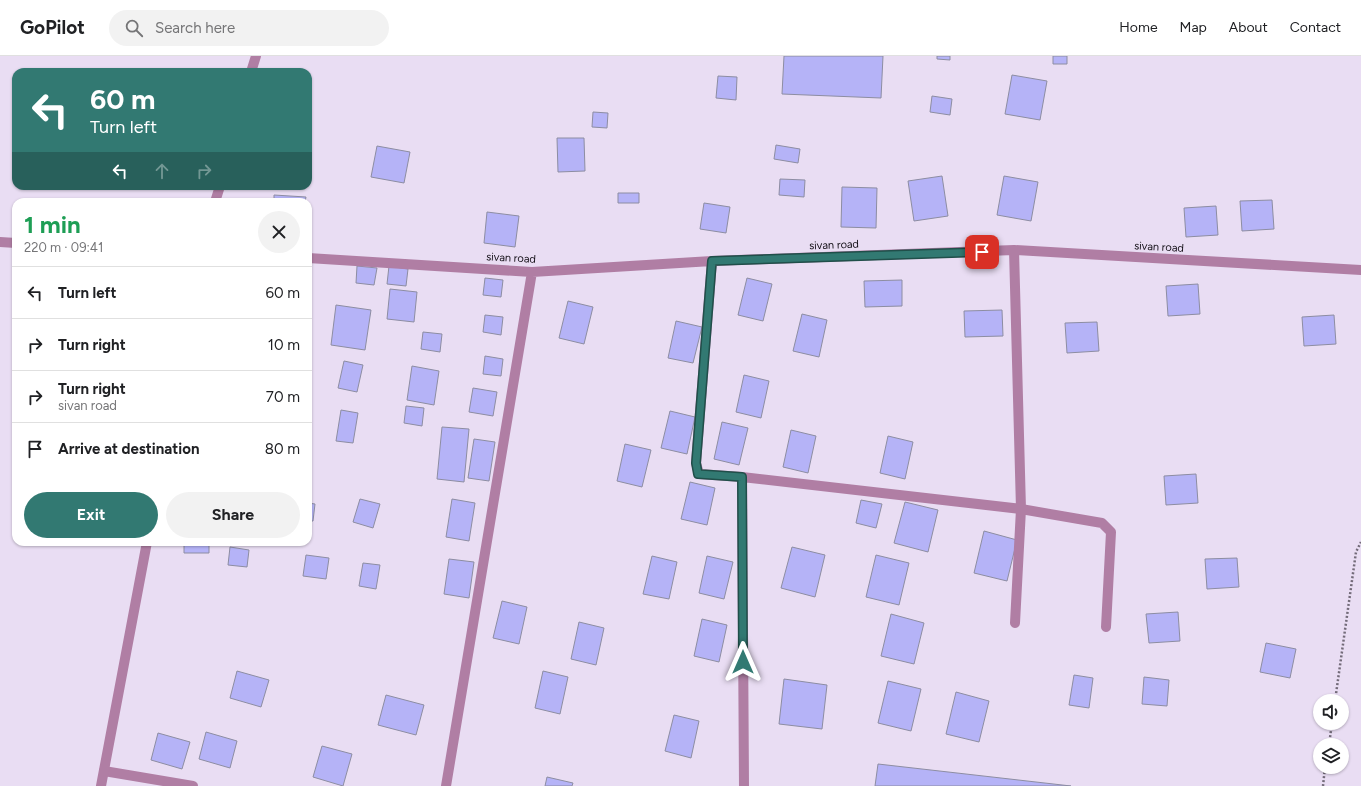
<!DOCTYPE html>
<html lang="en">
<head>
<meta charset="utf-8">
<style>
	:root { --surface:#fff; --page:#f2f2f2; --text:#202124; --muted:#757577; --line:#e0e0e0; --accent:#327972 }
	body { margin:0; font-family:Figtree,sans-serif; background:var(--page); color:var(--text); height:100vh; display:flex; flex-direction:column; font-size:15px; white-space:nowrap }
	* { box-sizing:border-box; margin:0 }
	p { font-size:13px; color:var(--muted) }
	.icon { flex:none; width:22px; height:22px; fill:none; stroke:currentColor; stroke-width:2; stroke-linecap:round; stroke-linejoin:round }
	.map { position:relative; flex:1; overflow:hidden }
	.drawer { position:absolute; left:12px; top:142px; width:300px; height:348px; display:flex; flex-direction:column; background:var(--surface); border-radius:12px; box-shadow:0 1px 3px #0004 }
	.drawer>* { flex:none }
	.hud { position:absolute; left:12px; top:12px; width:300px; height:122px; border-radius:12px; box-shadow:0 1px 3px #0004; background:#327972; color:#fff; overflow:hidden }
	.controls { position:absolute; left:1313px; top:638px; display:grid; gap:8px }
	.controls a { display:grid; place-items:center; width:36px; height:36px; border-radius:50%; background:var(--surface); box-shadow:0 1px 3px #0004; font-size:20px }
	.pin { position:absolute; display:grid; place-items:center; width:34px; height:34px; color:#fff; margin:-17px; border-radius:8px; box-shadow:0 2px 6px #0006 }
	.me { position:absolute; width:44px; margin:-22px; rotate:0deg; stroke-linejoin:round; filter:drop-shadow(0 0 3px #0008) }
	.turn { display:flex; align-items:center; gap:14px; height:84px; padding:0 12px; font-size:18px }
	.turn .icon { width:52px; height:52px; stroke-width:2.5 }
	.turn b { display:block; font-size:28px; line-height:34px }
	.lanes { display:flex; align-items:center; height:38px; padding:0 12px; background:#0003; justify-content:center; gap:20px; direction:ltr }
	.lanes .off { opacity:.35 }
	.round { display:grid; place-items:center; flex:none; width:42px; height:42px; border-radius:21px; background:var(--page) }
	.summary { display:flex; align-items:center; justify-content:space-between; height:68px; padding:0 12px }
	h1 { font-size:24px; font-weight:700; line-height:30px; color:#1e9e55 }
	.action { display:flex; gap:8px; margin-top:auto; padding:8px 12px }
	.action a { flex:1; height:46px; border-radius:24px; background:var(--accent); color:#fff; font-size:16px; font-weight:700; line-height:46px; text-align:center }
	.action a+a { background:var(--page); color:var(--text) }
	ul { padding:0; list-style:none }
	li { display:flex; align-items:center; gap:12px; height:52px; padding:0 12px; border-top:1px solid var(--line) }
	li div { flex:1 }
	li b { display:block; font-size:15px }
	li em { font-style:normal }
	header { display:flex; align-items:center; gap:24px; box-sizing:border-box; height:56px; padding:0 20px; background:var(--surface); border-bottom:1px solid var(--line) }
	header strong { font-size:19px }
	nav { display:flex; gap:22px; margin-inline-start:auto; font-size:14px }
	.search { width:280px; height:36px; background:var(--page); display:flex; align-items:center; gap:10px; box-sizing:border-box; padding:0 14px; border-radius:22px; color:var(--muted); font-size:15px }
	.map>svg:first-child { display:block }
	.building { fill:#b5b3f7; stroke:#8d8da2 }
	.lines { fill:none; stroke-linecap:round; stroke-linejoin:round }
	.path { stroke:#736b79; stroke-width:2.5; stroke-dasharray:2 2; stroke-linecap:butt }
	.minor { stroke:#b07ea4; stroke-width:10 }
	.tertiary { stroke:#b07ea4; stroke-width:10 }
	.route-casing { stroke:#204f4a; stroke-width:10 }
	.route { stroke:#327972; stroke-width:7 }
	.labels { text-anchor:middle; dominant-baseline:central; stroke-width:3.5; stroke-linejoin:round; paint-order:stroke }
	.street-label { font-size:11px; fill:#0f0b12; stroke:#e9ddf3 }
</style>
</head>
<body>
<header>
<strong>GoPilot</strong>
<div class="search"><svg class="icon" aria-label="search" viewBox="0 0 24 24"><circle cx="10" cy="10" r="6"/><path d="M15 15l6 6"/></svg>Search here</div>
<nav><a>Home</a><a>Map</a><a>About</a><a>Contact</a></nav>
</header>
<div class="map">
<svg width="1361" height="730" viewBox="0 0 1361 730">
	<rect width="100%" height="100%" fill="#e9ddf3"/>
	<path class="building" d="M784,0H883L881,42L782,38Z
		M937,0H950V4L937,3Z
		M1053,0H1067V8H1053Z
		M1012,19L1047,25L1040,64L1005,58Z
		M718,20L737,21L736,44L716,42Z
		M932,40L952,43L950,59L930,56Z
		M593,56L608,57L607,72L592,71Z
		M557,82H584L585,115L558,116Z
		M776,89L800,93L798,107L774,103Z
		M377,90L410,96L404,127L371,121Z
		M942,120L948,160L914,165L908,125Z
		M1004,120L1038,126L1031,165L997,159Z
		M780,123L805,124L804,141L779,139Z
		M842,131L877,132L876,172L841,171Z
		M618,137H639V147H618Z
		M274,139L306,141L305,146H274Z
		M1272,144L1274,173L1242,175L1240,145Z
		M704,147L730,151L726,177L700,173Z
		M1216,150L1218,179L1186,181L1184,152Z
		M487,156L519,160L515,191L484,187Z
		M357,210L377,212L374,229L356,227Z
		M389,210L408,213L406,230L387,228Z
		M485,222L503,224L501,241L483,239Z
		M747,222L772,228L763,265L738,259Z
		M902,224V250L865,251L864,225Z
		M1198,228L1200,258L1168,260L1166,230Z
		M390,233L417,236L414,266L387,263Z
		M568,245L593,251L584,288L559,282Z
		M336,249L371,254L365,294L331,289Z
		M1002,254L1003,280L965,281L964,255Z
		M802,258L827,264L819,301L793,295Z
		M485,259L503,261L501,279L483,276Z
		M1334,259L1336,288L1304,290L1302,261Z
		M676,265L702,271L693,307L668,302Z
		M1097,266L1099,295L1067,297L1065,267Z
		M423,276L442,278L440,296L421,293Z
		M485,300L503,303L501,320L483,318Z
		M344,305L363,309L357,336L338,332Z
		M412,310L439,315L434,349L407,344Z
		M744,319L769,325L761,362L736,356Z
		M473,332L497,336L493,360L469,356Z
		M406,350L424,352L422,370L404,367Z
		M341,354L358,357L353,387L336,385Z
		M670,355L695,361L687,398L661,392Z
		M722,366L748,372L739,409L714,403Z
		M442,371L469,373L464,426L437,423Z
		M791,374L816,380L808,417L783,411Z
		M888,380L913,386L905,423L880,417Z
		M474,383L495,386L489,425L468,422Z
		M625,388L651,394L642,431L617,425Z
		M1196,418L1198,447L1166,449L1164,420Z
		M690,426L715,432L707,469L681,463Z
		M360,443L380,448L373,472L353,466Z
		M452,443L475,447L469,485L446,481Z
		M861,444L882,448L876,472L856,467Z
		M905,446L938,454L928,496L894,487Z
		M308,447L315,448L313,465H308Z
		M984,475L1017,484L1007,525L974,517Z
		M184,486H209V497H184Z
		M230,491L249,494L247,511L228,509Z
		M792,491L825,499L815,541L781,532Z
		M306,499L329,502L326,523L303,520Z
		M876,499L909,507L899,549L866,541Z
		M652,500L677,506L669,543L643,538Z
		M707,500L733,506L724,543L699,537Z
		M1237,502L1239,531L1207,533L1205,503Z
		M449,503L474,506L469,542L444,538Z
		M363,507L380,509L376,533L359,530Z
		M502,545L527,551L519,588L493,582Z
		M1178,556L1180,585L1149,587L1146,558Z
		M891,558L924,567L914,608L881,600Z
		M702,563L727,569L719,606L694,600Z
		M579,566L604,572L596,609L571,603Z
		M1266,587L1296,593L1290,622L1260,616Z
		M237,615L269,624L261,651L230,642Z
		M543,615L568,621L560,658L535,652Z
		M1074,619L1093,622L1089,652L1069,649Z
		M1144,621L1169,624L1167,650L1142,648Z
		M784,623L827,629L822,673L779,668Z
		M888,625L921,633L911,675L878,667Z
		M956,636L989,645L979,686L946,678Z
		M386,639L424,649L416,679L378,669Z
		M674,659L699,665L691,702L665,695Z
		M206,676L237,685L230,712L199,703Z
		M158,677L190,686L182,713L151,704Z
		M322,690L352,698L343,730L313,721Z
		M878,708L1071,730H875Z
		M547,721L573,727L572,730H545Z"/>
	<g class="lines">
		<path class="path" d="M1335,645L1356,496L1361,486
			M1329,689L1332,667
			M1323,730L1325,711"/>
		<path class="minor" d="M0,186L16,187
			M308,202L532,216L712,205L1014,194L1361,214
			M712,205L696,407L699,418L742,421L1021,453L1014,194
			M742,421L744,730
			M1015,567L1021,453L1102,467L1111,476L1106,571
			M104,715L193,730
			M446,730L532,216"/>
		<path class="tertiary" d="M251,16L256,0
			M215,146L220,130
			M101,730L147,486"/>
	</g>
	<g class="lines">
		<g class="route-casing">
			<path id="route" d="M743,606L742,421L698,418L696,407L712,205L982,196"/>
		</g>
		<use href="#route" class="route"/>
	</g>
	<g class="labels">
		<g class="street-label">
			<text transform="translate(834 189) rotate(-2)">sivan road</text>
			<text transform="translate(1159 191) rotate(3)">sivan road</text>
			<text transform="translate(511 202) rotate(3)">sivan road</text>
		</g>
	</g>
</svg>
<div class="controls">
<a><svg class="icon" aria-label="sound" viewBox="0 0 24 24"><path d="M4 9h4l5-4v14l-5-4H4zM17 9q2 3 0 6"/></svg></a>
<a><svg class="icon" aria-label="layers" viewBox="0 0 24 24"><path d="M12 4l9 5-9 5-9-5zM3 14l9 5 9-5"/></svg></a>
</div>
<div class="pin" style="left:982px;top:196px;background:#d93025"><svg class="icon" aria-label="arrive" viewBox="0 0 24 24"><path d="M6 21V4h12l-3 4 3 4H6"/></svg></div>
<svg class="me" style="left:743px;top:606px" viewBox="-20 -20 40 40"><path d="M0-17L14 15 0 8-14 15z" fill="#327972" stroke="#fff" stroke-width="4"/></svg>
<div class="hud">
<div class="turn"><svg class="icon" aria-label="left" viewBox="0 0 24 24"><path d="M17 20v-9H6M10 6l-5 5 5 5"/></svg><div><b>60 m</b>Turn left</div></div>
<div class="lanes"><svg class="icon" aria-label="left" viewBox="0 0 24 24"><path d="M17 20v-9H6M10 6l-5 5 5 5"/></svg><svg class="icon off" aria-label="ahead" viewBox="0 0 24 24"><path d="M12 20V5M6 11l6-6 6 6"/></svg><svg class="icon off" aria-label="right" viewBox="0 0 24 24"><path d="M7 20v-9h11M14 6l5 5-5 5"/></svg></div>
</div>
<section class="drawer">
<div class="summary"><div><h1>1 min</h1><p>220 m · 09:41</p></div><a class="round"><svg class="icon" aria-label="close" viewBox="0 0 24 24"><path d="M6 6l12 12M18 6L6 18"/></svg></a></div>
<ul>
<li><svg class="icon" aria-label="left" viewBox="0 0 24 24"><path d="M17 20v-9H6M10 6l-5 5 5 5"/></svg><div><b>Turn left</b></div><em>60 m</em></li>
<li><svg class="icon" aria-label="right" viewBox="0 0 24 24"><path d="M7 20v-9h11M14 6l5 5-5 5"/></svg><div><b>Turn right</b></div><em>10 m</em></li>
<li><svg class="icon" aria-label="right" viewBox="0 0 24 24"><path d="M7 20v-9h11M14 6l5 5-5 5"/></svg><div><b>Turn right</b><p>sivan road</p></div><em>70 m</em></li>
<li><svg class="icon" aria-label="arrive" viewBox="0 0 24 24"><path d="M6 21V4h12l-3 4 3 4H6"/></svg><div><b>Arrive at destination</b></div><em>80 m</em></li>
</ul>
<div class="action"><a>Exit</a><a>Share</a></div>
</section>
</div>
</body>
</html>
